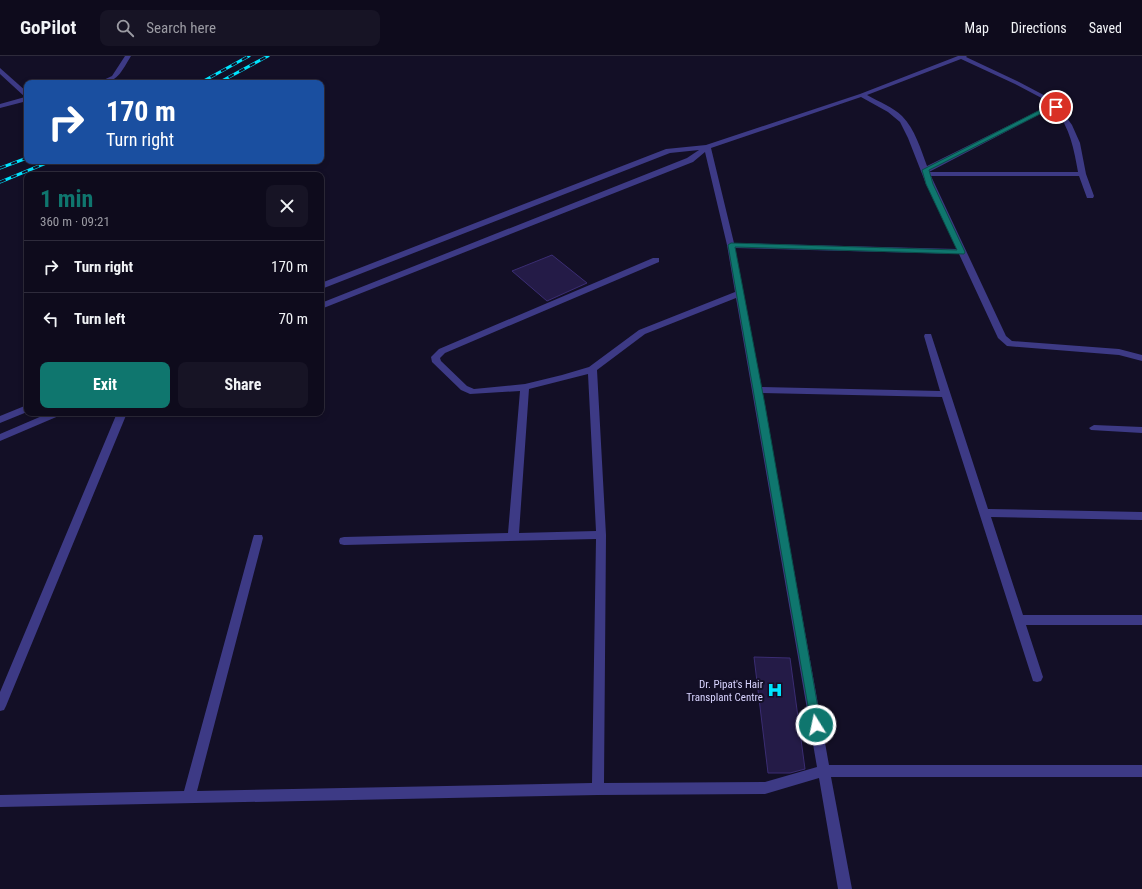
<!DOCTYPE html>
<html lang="en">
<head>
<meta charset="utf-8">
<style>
	:root { --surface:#0e0b1c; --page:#171425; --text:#f1f3f6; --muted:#9b9ba3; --line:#2e2b3b; --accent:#0f766e }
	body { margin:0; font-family:"Roboto Condensed",sans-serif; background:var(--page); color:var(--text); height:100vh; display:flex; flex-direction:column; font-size:15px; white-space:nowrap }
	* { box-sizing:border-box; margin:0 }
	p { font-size:13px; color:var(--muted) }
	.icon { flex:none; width:22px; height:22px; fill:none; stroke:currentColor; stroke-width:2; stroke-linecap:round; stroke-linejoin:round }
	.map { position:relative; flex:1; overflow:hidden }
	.side { position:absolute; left:24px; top:116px; width:300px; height:244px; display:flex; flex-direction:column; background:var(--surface); border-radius:8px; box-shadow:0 2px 6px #0003,0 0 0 1px var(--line) }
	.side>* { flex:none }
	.banner { position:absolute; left:24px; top:24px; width:300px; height:84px; border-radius:8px; box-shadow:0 2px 6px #0003,0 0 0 1px var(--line); background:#1a4fa0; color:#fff; overflow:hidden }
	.pin { position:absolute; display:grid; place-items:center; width:34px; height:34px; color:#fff; margin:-17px; border:2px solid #fff; border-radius:50%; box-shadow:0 1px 4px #0007 }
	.me { position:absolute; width:44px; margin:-22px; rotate:350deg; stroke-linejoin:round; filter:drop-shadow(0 0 3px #0008) }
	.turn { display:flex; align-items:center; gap:14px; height:84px; padding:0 16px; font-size:18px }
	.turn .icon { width:52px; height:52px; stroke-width:2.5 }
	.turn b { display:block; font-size:28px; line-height:34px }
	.round { display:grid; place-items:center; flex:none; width:42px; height:42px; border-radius:8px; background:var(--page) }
	.summary { display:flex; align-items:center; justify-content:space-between; height:68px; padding:0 16px }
	h1 { font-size:24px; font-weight:700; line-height:30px; color:var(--accent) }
	.cta { display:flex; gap:8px; margin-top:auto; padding:8px 16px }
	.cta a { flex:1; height:46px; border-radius:8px; background:var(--accent); color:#fff; font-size:16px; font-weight:700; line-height:46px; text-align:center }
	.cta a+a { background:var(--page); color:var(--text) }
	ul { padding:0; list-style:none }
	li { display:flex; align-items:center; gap:12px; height:52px; padding:0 16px; border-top:1px solid var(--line) }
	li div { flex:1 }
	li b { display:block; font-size:15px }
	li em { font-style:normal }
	header { display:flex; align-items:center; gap:24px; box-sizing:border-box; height:56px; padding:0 20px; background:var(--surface); border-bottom:1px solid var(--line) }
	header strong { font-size:19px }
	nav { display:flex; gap:22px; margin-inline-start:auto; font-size:14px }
	.search { width:280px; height:36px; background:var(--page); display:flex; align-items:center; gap:10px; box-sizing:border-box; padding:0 14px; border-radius:8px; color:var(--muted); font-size:15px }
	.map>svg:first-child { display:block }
	.building { fill:#241b47; stroke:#3b2d73 }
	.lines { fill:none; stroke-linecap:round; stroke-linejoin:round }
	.minor { fill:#3d3a85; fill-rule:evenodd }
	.rail-casing { stroke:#00e5ff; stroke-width:3 }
	.rail { stroke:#130f26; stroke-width:2; stroke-dasharray:6; stroke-linecap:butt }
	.route { fill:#0f766e; stroke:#0a4d48 }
	.labels { text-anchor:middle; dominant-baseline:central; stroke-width:4; stroke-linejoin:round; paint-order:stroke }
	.poi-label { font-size:11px; fill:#d9d4ff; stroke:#130f26; text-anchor:end }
</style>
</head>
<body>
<header>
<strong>GoPilot</strong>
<div class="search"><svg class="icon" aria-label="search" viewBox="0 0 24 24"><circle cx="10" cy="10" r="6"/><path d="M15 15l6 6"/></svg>Search here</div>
<nav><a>Map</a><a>Directions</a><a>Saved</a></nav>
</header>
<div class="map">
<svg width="1142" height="833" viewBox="0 0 1142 833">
	<rect width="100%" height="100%" fill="#130f26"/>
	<path class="building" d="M552,199L587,227L547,245L512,215Z
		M754,601L790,602L805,713L790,717H768Z"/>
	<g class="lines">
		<path class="minor" d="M125,0H131C121,16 118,27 97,27L112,20Z
			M958,0H967L966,1L1019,26L1055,45L1072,69L1080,87L1086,118L1094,140L1093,142H1087L1079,120H931L1006,280L1012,285L1119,293L1142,299V305L1119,299L1007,290L998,282L959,198L735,192L761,331L940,335L924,280L925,278H931L988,453L1142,456V464L991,461L1023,559H1142V569H1026L1043,621L1041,625L1037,626L1033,625L942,341L762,337L829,709H1142V721H831L852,833H838L819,722L765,738L598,739L0,751V739L184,735L253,482L254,479H262L263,482L197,735L592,727L596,483L344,489L340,488L339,485L340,482L344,481L508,477L520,335L470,338L461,334L432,306L431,301L439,293L653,202H659V206L445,297L440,302L441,305L467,330L474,333L525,328L562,319L589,311L639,274L735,236L727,189L705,96L693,106L321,253V247L687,102L699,94L670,97L324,232L321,233V227L666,93L706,89L860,38ZM961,3L1015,28L1051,47L1053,50L1040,54L927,110C921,94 915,73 902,60C893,51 879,46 867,39ZM861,41L888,56L900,66L908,82L926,128L957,193L734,187L711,92ZM1055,53C1070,72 1074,93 1078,116H929L1044,56ZM736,242L817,711L765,726L604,727L606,479L597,314L645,278ZM588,318L596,475L519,477L529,333Z
			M0,12L27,36V45L0,52V48L25,41L0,18Z
			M27,349V356L0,367V360Z
			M49,357H63L61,359L0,385V378Z
			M117,357H127L6,650L4,654L0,655V636Z
			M1094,369L1142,371V377L1091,374L1089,372Z"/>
		<g class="rail-casing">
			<path id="rail" d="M200,27L249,0
				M218,27L268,0
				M0,112L27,102
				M0,126L51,105"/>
		</g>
		<use href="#rail" class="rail"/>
	</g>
	<path class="route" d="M1056,49L1058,50V53L1044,56L929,114L933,128L965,196L964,198L735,191L765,349L821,669L819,673L816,674L812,673L728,189L731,187L957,194L926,128L922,114L1040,54Z"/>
	<defs>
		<g id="hospital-bare" transform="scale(1.2)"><path d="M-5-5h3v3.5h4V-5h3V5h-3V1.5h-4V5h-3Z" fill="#00e5ff" stroke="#130f26" stroke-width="2.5" paint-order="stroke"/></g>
	</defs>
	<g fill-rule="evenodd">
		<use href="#hospital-bare" x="775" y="634"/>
	</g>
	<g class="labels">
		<g class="poi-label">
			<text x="763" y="628">Dr. Pipat's Hair<tspan x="763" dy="13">Transplant Centre</tspan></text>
		</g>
	</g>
</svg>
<div class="pin" style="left:1056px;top:51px;background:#d93025"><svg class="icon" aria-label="arrive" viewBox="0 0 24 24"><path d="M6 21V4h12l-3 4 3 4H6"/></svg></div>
<svg class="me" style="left:816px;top:669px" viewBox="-20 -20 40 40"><circle r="17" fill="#0f766e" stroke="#fff" stroke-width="3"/><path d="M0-11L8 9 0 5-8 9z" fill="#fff"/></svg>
<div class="banner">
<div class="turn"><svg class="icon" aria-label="right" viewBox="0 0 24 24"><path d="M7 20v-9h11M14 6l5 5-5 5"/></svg><div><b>170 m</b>Turn right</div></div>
</div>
<section class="side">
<div class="summary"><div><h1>1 min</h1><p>360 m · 09:21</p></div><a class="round"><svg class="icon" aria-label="close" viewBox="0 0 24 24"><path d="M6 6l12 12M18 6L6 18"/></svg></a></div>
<ul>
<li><svg class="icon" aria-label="right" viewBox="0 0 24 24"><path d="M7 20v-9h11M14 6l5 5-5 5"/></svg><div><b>Turn right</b></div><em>170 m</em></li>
<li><svg class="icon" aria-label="left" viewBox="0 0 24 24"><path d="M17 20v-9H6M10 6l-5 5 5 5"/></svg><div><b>Turn left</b></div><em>70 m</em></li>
</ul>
<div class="cta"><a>Exit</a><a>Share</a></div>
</section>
</div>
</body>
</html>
